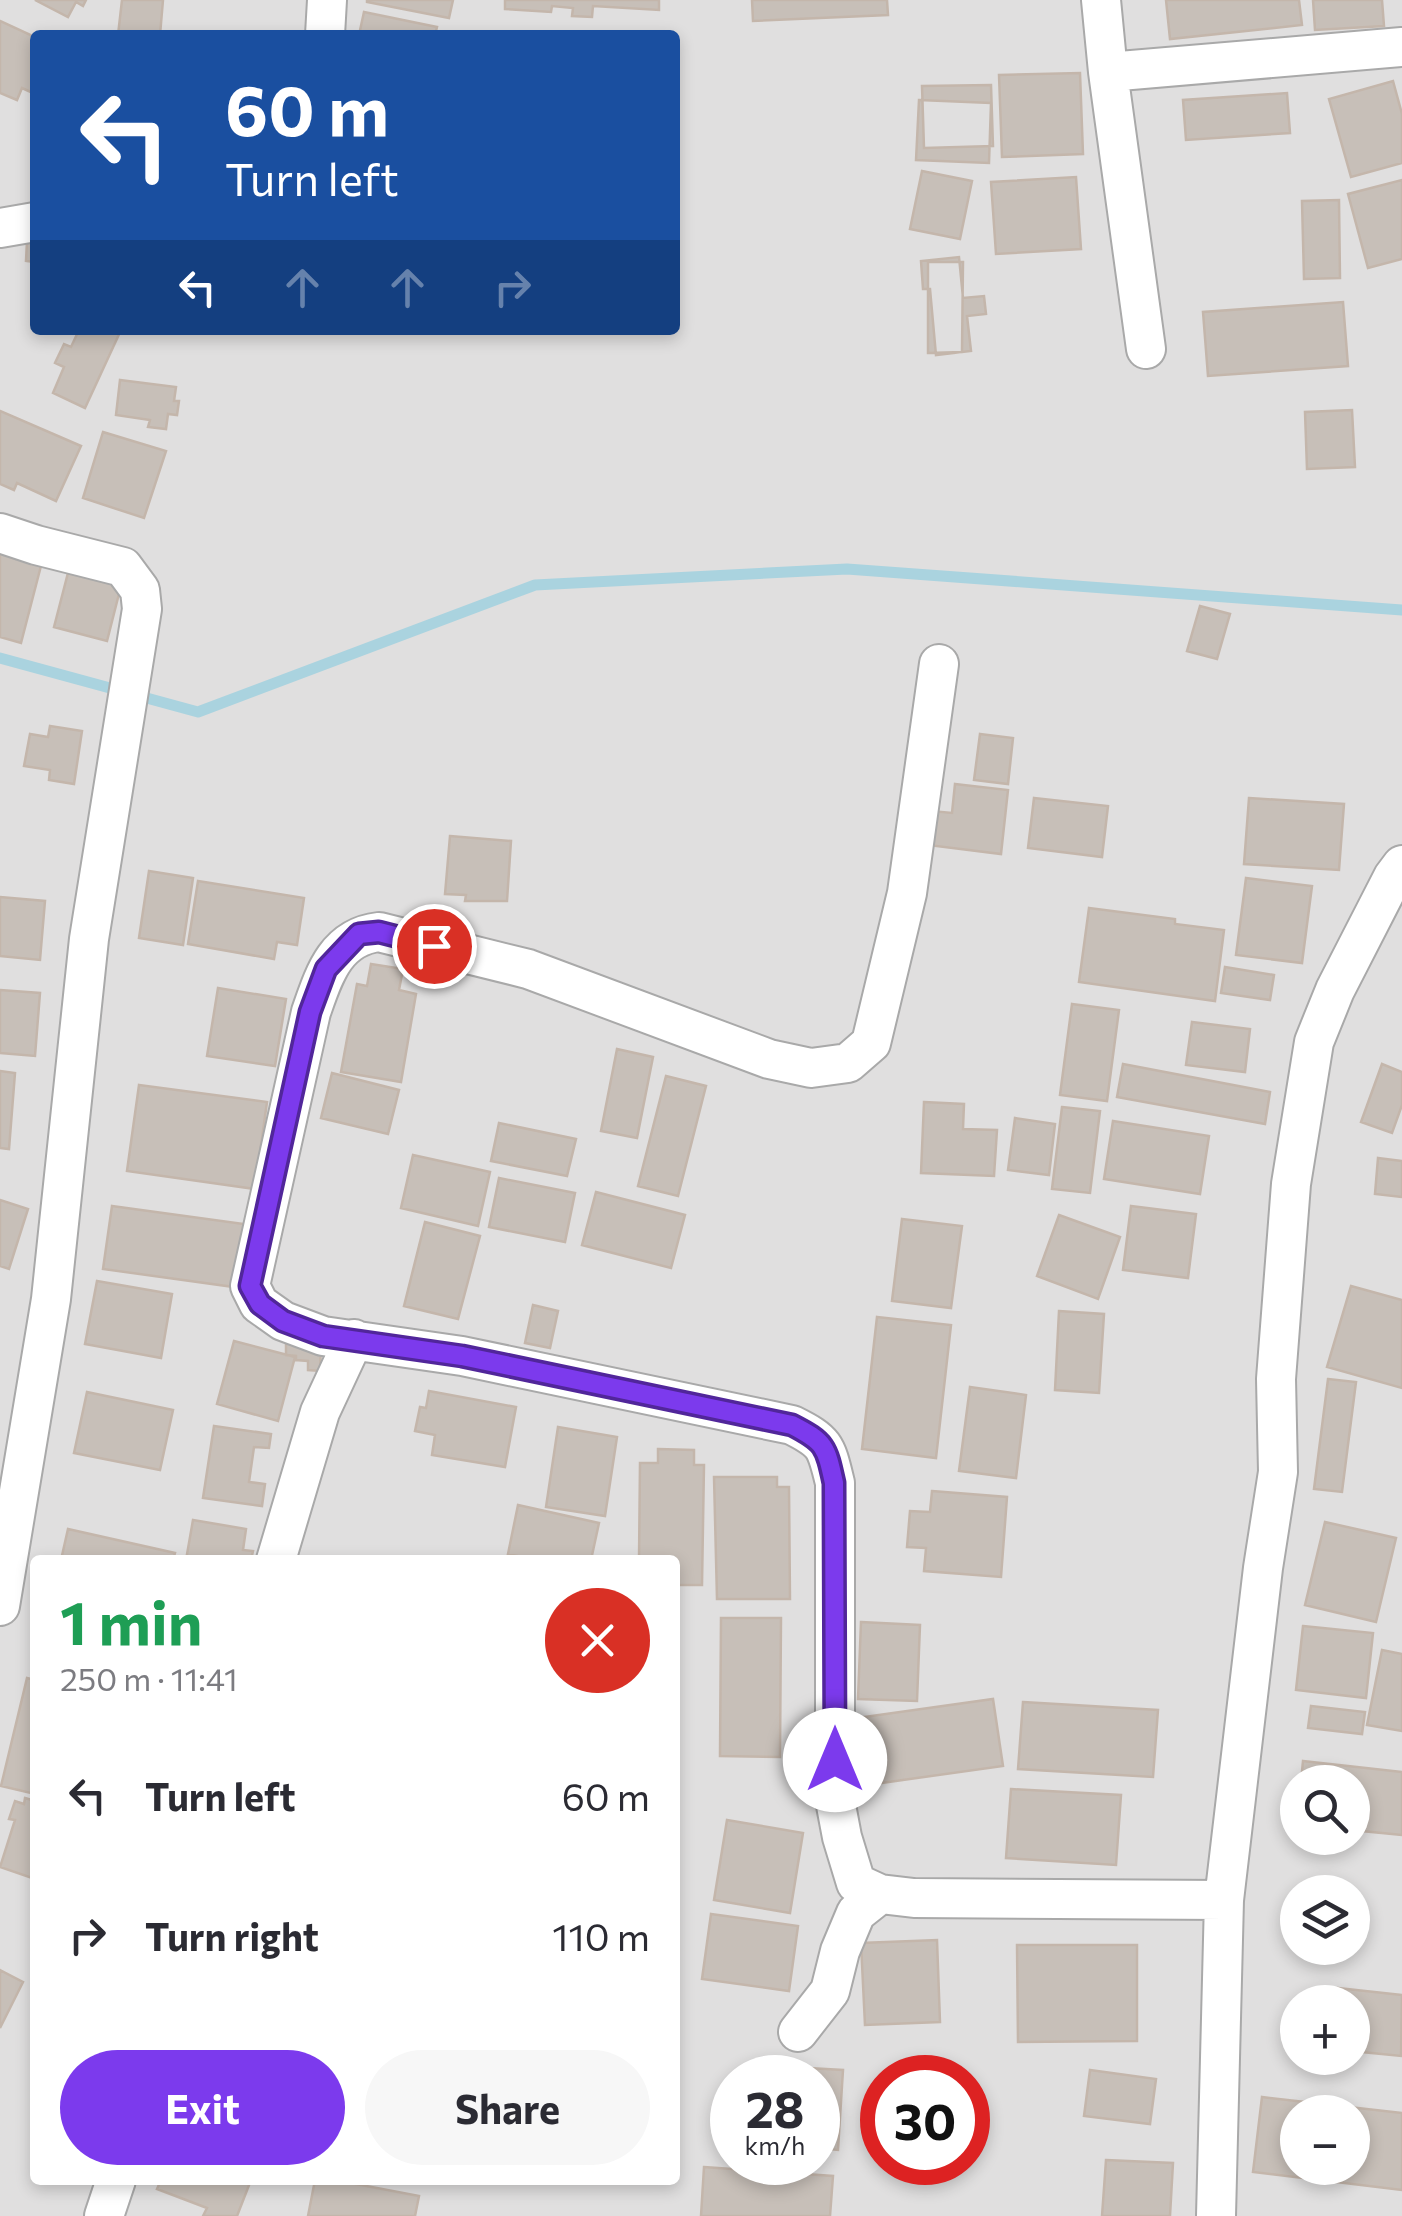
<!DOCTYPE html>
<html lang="en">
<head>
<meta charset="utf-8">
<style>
	:root { --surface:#fff; --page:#f7f7f7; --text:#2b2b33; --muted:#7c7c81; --accent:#7c3aed }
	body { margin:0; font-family:Commissioner,sans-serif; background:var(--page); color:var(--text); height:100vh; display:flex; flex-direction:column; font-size:38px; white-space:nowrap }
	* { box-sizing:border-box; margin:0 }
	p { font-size:32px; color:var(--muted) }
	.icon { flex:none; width:55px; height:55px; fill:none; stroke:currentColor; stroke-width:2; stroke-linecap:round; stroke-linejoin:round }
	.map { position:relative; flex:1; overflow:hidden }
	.sheet { position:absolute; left:30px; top:1555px; width:650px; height:630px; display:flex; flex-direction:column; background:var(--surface); border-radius:10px; box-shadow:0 5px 15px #0003 }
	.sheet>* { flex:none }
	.top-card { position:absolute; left:30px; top:30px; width:650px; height:305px; border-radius:10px; box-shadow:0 5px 15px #0003; background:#1a4fa0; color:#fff; overflow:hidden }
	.controls { position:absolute; left:1280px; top:1765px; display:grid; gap:20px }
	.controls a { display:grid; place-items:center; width:90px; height:90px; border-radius:50%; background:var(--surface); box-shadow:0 5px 15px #0003; font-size:50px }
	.speed { position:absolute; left:710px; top:2055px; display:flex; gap:20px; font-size:50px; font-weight:700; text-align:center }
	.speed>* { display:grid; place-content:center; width:130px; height:130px; border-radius:50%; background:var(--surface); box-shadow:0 5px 15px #0003; line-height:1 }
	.speed small { font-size:25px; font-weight:400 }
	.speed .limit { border:15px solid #d22; background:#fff; color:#111 }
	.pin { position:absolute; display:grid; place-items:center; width:85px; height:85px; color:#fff; margin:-42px; border:5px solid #fff; border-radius:50%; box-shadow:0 2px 10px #0007 }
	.me { position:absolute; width:110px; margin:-55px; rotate:0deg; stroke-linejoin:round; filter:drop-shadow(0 0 8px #0008) }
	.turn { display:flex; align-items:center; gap:35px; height:210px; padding:0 30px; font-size:45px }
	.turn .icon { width:130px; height:130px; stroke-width:2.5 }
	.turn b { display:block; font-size:70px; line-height:85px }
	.lanes { display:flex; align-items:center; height:95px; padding:0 30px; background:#0003; justify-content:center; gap:50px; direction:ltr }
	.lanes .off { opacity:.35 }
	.round { display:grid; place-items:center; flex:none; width:105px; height:105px; border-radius:52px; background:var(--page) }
	.overview { display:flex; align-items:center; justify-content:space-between; height:170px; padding:0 30px }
	h1 { font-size:60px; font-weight:700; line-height:75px; color:#1e9e55 }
	.action { display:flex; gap:20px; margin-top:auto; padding:20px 30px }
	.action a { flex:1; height:115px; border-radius:60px; background:var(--accent); color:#fff; font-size:40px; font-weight:700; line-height:115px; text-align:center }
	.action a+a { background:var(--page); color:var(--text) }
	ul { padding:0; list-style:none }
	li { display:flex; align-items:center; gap:30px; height:140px; padding:0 30px }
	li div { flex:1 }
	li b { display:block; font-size:38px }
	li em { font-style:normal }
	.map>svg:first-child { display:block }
	.residential { fill:#e0dfdf; fill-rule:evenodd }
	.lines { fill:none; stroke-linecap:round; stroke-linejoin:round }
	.stream { stroke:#aad3df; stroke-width:11 }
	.building { fill:#c7bfb8; stroke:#c4b6ab; stroke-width:2.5; fill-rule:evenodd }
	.minor-casing { stroke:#a9a9a9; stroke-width:42 }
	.minor { stroke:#fff; stroke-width:38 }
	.route-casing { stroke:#51269a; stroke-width:25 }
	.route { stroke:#7c3aed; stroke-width:18 }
</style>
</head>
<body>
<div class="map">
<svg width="1402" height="2216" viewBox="0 0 1402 2216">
	<rect width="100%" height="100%" fill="#f2efe9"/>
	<path class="residential" d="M0,0H1402V2216H0ZM35,35H675V330H35ZM35,1560H675V2180H35ZM1298,1782H1352V1838H1298ZM1298,1892H1352V1948H1298ZM1298,2002H1352V2058H1298ZM732,2078H818V2162H732ZM882,2078H968V2162H882ZM1298,2112H1352V2168H1298Z"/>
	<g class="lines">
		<path class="stream" d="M0,658L198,712L535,585L847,569L1402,610"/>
	</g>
	<path class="building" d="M35,0H86L83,6L76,2L68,17Z
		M122,0H163L160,35H118Z
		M367,0H453L449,18L367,2Z
		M505,0H659V10L593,6L592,17L572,16L573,8L552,6L551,12L505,9Z
		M752,0H887L888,15L753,21Z
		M1166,0H1299L1302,25L1170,39Z
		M1313,0H1382L1384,26L1315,30Z
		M364,12L437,27L435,35H359Z
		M0,21L35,37V94L22,88L17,100L0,93Z
		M1080,73L1083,154L1002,157L999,75Z
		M1393,81L1402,114V163L1351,177L1329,99Z
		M991,85L993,146L924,148L922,86Z
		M1287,93L1290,133L1186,140L1183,100Z
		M919,100L991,103L989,163L916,160Z
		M922,171L972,181L960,239L910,229Z
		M1076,177L1081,249L996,254L991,182Z
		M1402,180V259L1368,268L1348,194Z
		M1339,200L1340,278L1304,279L1302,201Z
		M27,241L35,242V262L26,261Z
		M959,257L963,298L984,296L986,314L967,316L971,351L936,355L930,289H923L921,261Z
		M928,262H963L962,352L928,353Z
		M1343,302L1348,366L1208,376L1203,312Z
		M79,330H121L85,408L53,393L64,367L55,363L64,344L71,347Z
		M120,380L176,387L174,401H179L177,415L168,414L166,429L148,427L150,420L116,415Z
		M1352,410L1355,467L1307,469L1305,412Z
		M0,411L81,446L56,501L17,483L14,490L0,484Z
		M103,432L166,451L144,518L83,498Z
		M0,551L42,562L21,643L0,637Z
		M69,569L122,582L107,641L54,627Z
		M1200,606L1230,614L1217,659L1187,651Z
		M50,726L82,731L74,784L49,780L50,770L24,766L30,734L48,737Z
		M980,734L1013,738L1008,784L974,780Z
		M955,784L1008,790L1001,854L928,845L932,811L952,813Z
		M1034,798L1108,806L1102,857L1028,848Z
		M1249,798L1344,804L1339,870L1244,864Z
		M450,836L511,841L507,901H465L466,895L445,894Z
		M149,871L193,878L183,945L139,938Z
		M1246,878L1312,886L1302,963L1236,955Z
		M198,881L304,898L297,945L277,942L274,959L188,944Z
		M0,897L45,901L40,960L0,956Z
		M1089,908L1175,919V924L1224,930L1215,1001L1079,982Z
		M371,964L403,969L399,990L416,994L401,1082L341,1072L357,984L367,986Z
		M1225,967L1274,975L1270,1000L1221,993Z
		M218,988L286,999L275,1066L207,1056Z
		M0,990L40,993L35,1056L0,1053Z
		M1072,1004L1119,1010L1107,1101L1060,1095Z
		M1192,1022L1250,1029L1245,1072L1186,1065Z
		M617,1049L653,1057L637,1138L601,1131Z
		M1123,1064L1270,1092L1265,1124L1117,1097Z
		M1382,1064L1402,1072V1105L1392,1133L1361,1122Z
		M0,1071L15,1073L9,1149L0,1148Z
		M332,1073L399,1090L388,1134L321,1118Z
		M666,1076L706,1086L678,1196L638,1186Z
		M139,1085L267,1102L255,1189L127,1171Z
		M924,1102L964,1104L963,1129L997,1130L994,1176L921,1173Z
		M1062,1107L1100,1111L1090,1193L1052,1189Z
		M1015,1118L1055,1124L1049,1175L1008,1170Z
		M1113,1121L1209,1136L1200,1194L1104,1179Z
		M499,1123L576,1139L567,1176L491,1161Z
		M413,1155L490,1172L478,1226L401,1208Z
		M1378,1158L1402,1161V1197L1375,1194Z
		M499,1178L575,1193L565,1242L489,1227Z
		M596,1192L685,1215L671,1268L582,1245Z
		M0,1200L28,1209L9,1269L0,1266Z
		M112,1206L251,1225L234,1287L103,1269Z
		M1131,1206L1196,1214L1188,1278L1123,1270Z
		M1059,1215L1120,1237L1098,1299L1037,1276Z
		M902,1219L962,1226L951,1308L892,1301Z
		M425,1222L480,1236L458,1319L404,1306Z
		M97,1281L172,1294L161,1358L85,1344Z
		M1351,1286L1402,1300V1388L1327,1367Z
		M533,1305L558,1311L550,1348L525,1343Z
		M1059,1311L1104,1314L1099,1393L1055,1390Z
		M877,1317L951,1325L936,1458L862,1449Z
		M234,1341L295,1357L278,1421L217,1404Z
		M286,1342L321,1344L320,1371L308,1370V1361L296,1360V1356L286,1355Z
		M1328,1379L1356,1382L1342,1492L1314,1489Z
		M970,1387L1026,1395L1016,1478L959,1471Z
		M429,1391L516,1407L505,1467L432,1455L435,1435L415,1431L420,1407L426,1408Z
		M87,1392L173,1410L160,1470L74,1453Z
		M214,1426L271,1434L269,1448L254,1447L249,1482L265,1484L262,1506L203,1498Z
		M558,1427L617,1437L605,1516L546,1507Z
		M658,1449L694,1450V1465H704L702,1585H675V1560H639L640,1463H658Z
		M714,1477H777V1487H789L790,1599H717Z
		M932,1491L1007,1497L1001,1577L924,1571L926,1548L907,1547L910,1511L930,1512Z
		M518,1505L599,1523L591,1560H535L508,1554Z
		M193,1520L246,1529L243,1550L253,1551L251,1560H186Z
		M1325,1522L1396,1538L1376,1622L1305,1605Z
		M68,1529L175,1553L173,1560H61Z
		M721,1618H781L780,1757L720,1756Z
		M861,1622L920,1625L917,1701L858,1699Z
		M1303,1626L1373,1633L1366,1698L1296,1690Z
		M1382,1650L1402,1654V1731L1367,1725Z
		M27,1678L35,1680V1794L1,1786Z
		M993,1699L1003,1766L874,1784L864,1717Z
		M1023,1702L1158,1710L1153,1777L1018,1769Z
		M1311,1706L1365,1712L1362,1734L1308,1728Z
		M1303,1761L1402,1772V1835L1352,1830V1782H1301Z
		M1011,1789L1121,1795L1116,1865L1006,1858Z
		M25,1798L35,1801V1879L0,1867L15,1820L9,1819L15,1801L24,1804Z
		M727,1820L803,1833L790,1913L714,1900Z
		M711,1914L798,1926L789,1991L702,1979Z
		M937,1940L940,2022L865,2025L861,1943Z
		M1017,1945H1137V2041L1018,2042Z
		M0,1970L23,1982L0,2028Z
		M1338,1988L1402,1995L1401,2056L1352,2051V2002H1337Z
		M772,2066L843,2070L838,2150L818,2148V2078H771Z
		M1090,2070L1156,2079L1150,2124L1084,2116Z
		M1262,2097L1402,2113V2190L1253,2172ZM1298,2112H1352V2168H1298Z
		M1106,2160L1173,2163L1170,2216H1102Z
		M704,2167L833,2176L830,2216H701Z
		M161,2180H251L237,2216H203L207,2208L157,2189Z
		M315,2180H335L419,2196L415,2216H308Z"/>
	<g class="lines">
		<g class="minor-casing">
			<path id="minor" d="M1101,0L1108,72L1146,349
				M325,35L327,0
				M1108,72L1402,47
				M0,228L35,222
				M0,533L36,545L123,567L140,590L142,609L89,939L51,1299L0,1606
				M939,664L907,893L871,1043L848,1063L811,1068L769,1059L528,969L379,932C335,937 324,975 311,1012L250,1286L259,1304L283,1321L323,1336L462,1356L792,1425C826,1442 826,1446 835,1483V1800L842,1837L856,1883L880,1894L914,1898L1224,1900
				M276,1560L320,1412L354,1339
				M798,2032L830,1991L840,1951L856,1913L880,1894
				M104,2216L116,2180
				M1216,2216L1224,1900L1263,1568L1278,1472L1276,1379L1291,1184L1314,1042L1335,990L1393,877L1402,865"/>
		</g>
		<use href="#minor" class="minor"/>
	</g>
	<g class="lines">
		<g class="route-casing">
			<path id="route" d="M434,946L379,932L359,934L326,969L310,1012L250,1286L260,1304L283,1321L323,1336L462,1356L792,1425C825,1442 826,1446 834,1483L835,1760"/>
		</g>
		<use href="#route" class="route"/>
	</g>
</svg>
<div class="controls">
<a><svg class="icon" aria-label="search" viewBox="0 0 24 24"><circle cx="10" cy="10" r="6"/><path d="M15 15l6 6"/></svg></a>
<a><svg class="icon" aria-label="layers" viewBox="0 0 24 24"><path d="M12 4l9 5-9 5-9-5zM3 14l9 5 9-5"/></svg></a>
<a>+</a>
<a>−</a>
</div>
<div class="speed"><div>28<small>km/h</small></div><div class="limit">30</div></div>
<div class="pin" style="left:434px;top:946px;background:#d93025"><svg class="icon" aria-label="arrive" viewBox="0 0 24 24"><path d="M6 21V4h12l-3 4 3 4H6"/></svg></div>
<svg class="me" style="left:835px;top:1760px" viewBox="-20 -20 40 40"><circle r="19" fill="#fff"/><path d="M0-13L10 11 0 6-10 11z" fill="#7c3aed"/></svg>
<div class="top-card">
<div class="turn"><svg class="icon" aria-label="left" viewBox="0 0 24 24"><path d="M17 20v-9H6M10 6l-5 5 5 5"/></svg><div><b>60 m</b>Turn left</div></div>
<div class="lanes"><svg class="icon" aria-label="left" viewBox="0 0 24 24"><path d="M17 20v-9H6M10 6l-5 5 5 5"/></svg><svg class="icon off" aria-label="ahead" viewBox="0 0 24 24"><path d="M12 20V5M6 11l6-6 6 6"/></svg><svg class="icon off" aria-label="ahead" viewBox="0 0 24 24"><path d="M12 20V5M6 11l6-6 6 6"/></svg><svg class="icon off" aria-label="right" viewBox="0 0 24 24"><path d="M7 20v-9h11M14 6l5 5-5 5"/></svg></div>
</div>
<section class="sheet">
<div class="overview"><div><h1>1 min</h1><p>250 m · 11:41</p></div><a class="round" style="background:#d93025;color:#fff"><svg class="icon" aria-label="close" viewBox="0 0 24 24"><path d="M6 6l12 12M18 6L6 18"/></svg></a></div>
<ul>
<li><svg class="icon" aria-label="left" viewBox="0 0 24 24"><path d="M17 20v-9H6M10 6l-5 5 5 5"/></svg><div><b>Turn left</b></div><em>60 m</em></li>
<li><svg class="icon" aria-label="right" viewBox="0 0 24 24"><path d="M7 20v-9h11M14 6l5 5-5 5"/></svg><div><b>Turn right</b></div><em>110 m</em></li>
</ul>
<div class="action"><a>Exit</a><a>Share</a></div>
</section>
</div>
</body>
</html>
